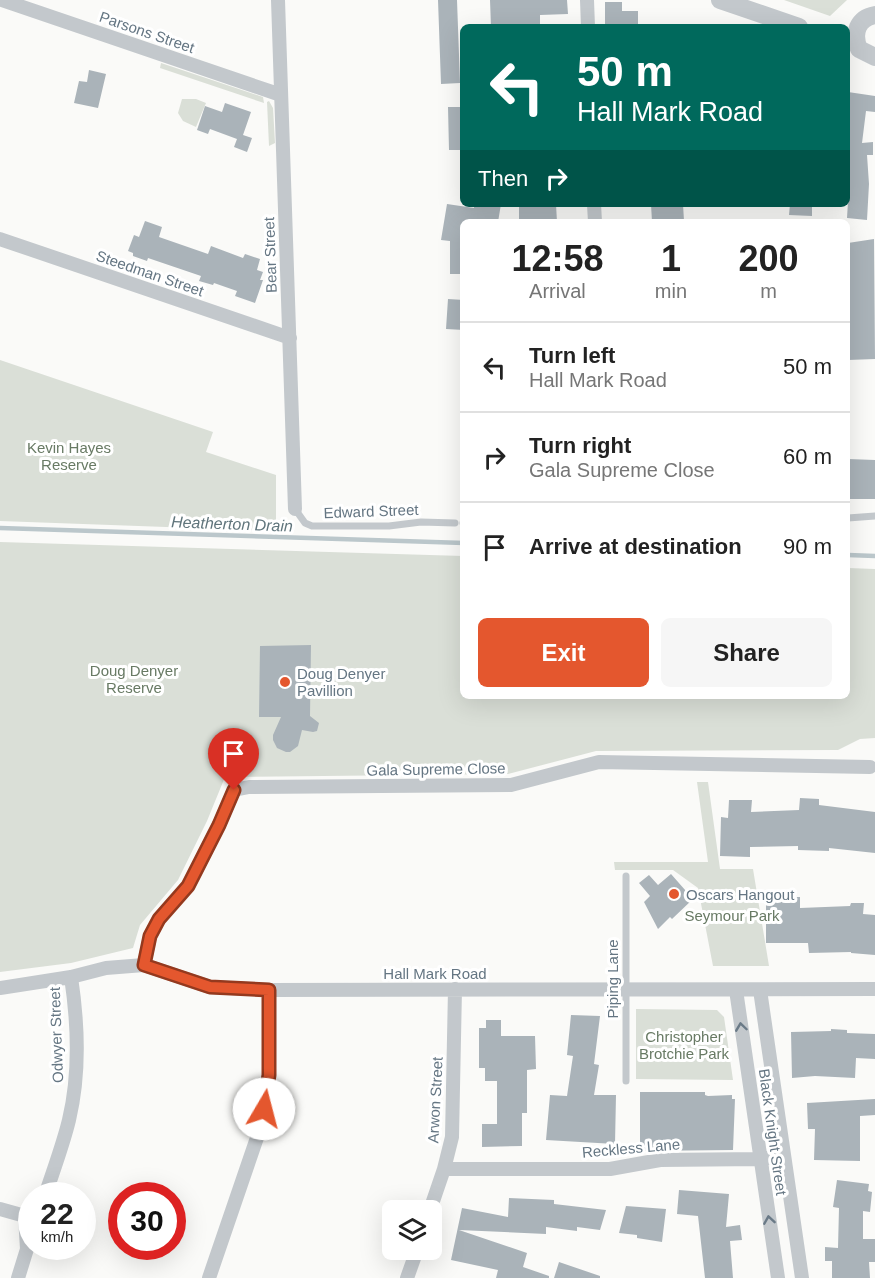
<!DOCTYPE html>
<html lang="en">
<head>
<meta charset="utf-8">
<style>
	:root { --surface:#fff; --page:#f6f6f6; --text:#222; --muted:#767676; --line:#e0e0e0; --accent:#e4572e }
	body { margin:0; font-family:Arial,sans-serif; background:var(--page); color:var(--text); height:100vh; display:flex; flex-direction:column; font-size:22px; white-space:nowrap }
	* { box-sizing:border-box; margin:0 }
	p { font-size:20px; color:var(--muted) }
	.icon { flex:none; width:33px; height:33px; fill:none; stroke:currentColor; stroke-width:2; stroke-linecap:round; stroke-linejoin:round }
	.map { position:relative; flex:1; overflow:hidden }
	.sheet { position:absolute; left:460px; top:219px; width:390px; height:480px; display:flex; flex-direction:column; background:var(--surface); border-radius:9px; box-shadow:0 6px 24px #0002 }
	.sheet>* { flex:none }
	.hud { position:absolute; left:460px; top:24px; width:390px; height:183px; border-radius:9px; box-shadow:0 6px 24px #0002; background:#00695c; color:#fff; overflow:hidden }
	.tools { position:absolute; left:382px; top:1200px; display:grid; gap:12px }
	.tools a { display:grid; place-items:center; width:60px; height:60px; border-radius:9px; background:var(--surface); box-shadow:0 6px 24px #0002; font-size:30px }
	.speed { position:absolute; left:18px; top:1182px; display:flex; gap:12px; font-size:30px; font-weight:700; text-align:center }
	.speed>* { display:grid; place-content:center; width:78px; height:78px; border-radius:50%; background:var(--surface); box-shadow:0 6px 24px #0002; line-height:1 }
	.speed small { font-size:15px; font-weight:400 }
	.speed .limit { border:9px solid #d22; background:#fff; color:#111 }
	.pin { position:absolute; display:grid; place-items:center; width:51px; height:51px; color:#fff; margin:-62px -26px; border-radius:50% 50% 50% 0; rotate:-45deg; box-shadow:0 0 6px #0007 }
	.pin .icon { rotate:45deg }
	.me { position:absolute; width:66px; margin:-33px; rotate:8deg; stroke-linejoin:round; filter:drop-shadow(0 0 4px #0008) }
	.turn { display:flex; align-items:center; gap:21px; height:126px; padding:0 18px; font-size:27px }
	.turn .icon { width:78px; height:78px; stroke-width:2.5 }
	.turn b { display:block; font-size:42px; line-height:51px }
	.then { display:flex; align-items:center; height:57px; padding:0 18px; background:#0003; gap:12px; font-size:22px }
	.eta { display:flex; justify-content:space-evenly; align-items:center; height:102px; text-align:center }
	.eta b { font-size:36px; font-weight:800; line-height:42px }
	.primary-button { display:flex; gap:12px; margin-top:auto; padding:12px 18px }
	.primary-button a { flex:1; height:69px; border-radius:9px; background:var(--accent); color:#fff; font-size:24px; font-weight:800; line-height:69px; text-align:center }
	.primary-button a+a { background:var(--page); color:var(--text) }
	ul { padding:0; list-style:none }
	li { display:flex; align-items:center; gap:18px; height:90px; padding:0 18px; border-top:2px solid var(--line) }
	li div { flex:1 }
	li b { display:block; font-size:22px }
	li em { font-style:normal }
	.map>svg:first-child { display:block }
	.green { fill:#dadfd7 }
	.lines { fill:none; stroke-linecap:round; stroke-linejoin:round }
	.stream { stroke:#bbc7cb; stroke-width:4.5 }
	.building { fill:#aab3b9 }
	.service { stroke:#c3c8cc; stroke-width:7 }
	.minor { stroke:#c3c8cc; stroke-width:14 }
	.tertiary { stroke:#c3c8cc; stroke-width:18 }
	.oneway { stroke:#6a7a87 }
	.route-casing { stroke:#94391e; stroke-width:15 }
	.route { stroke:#e4572e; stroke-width:10 }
	.poi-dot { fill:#e4572e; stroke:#fff; stroke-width:2 }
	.labels { text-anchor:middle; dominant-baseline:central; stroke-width:6; stroke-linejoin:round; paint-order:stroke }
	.street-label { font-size:15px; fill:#657683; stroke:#fff }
	.park-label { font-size:15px; fill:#687a64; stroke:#fff }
	.poi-label { font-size:15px; fill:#657683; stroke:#fff; text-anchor:start }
	.water-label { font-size:16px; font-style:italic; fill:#60757c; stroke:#fff }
</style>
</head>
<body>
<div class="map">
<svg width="875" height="1278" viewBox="0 0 875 1278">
	<rect width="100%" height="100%" fill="#fafaf8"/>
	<path class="green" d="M784,0H847L830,16Z
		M161,63L263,97L264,103L160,68Z
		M182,99H196L206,103L196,127L183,121L178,113Z
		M269,101L273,108L275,143L269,146L267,102Z
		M0,360L213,432L206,452L276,475V531L0,521Z
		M0,542L463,556L464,696H848V568L875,569V738L860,739L838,750L596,751L508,774L225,777L207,821L178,880L140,925L133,948L71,963L0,972Z
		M697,782H708L720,869H753L769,966H713L698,888L673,870H615L614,862H708Z
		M636,1009L717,1010L724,1017L733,1080L636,1079Z"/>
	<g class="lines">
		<path class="stream" d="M0,528L464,543
			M848,555L875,556"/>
	</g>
	<path class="building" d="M438,0H457L460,83L441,84Z
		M490,0H567L568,14L540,15V27H491Z
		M605,2H622V11H638V27H605Z
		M89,70L106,74L98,108L74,103L79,81L87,82Z
		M848,92L875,96V112L866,111L862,143L873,142V155H867L869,184L867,220L847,218L849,186Z
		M225,103L251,112L243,135L252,138L247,152L234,147L237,139L210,129L208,134L197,130L205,106L222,112Z
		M448,107H463L464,150H449Z
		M447,204L474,208V204H501L498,222H464V274H450V241L441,240Z
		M519,204H556L557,222H519Z
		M651,204H683L684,221L652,222Z
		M790,204H812V216L789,215Z
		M145,221L162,227L159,237L208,254L211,246L243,258L245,254L260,259L257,270L263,272L260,280H263L255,303L235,296L237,291L214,283L213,285L199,281L201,276L148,258L147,261L133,256V253L128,251L134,235L139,237Z
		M874,239L875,359L848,360V243Z
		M448,299L464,300V330L446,329Z
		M848,459L875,460V499H848Z
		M311,645L310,716L319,723L317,731L313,732L302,730L298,746L290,752H286L277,748L273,740V735L281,717H259L260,646Z
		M800,798L819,799V805L875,812V853L829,848V851L798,850V846L750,847V857L720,856L721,817L728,818L729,800H752L751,812L799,810Z
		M671,874L693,899L672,919L670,917L658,929L644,902L650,896L639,883L649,875L658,885Z
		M766,897H800V908L850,906L851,903H864L863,914L875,915V955L851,953V952L809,953L808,943H766Z
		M571,1015L600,1016L594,1064L599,1065L594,1095H616L615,1144L546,1140L550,1095L567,1096L573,1056L567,1055Z
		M486,1020H501V1036H535L536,1069L527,1070V1113H522V1146L482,1147V1124H497V1081H485V1068H479V1028H486Z
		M831,1029L847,1030V1033L875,1034V1059L856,1058L855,1078L815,1076L792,1078L791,1032L831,1031Z
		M640,1092H705V1095L708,1096L732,1095V1099H735L733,1150L640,1151Z
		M875,1099V1115L860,1116V1161L814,1160L815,1129H808L807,1103Z
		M837,1180L869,1184L868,1191L872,1192L870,1212L863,1211V1239H875V1262H869L870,1278H832V1261H825V1247L838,1248L839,1208L833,1207Z
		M679,1190L729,1194L726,1227L740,1225L742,1240L730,1241L733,1278H705L698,1216L677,1214Z
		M509,1198L554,1200V1204L606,1210L600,1230L577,1227V1231L546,1227V1234L459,1230L527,1253L523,1267L549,1276V1278H496L498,1270L451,1260L462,1208L508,1217Z
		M626,1206L666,1209L662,1242L637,1238V1235L619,1233Z
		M559,1262L600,1276V1278H554Z"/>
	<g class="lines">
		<path class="service" d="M295,509L305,523L312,526H389L421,522L455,523
			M848,518L875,516
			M463,523H464
			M626,1081V876"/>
		<path class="minor" d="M2,0L281,95
			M278,0L295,509
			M587,0L588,27
			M594,204L595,222
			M0,239L290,338
			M144,965L150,936L159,919L188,886L219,825L234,790L249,787L511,785L599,762L870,767
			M0,988L71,977L106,968L144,965L210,987L269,990L875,989
			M736,990L778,1278
			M760,990L802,1278
			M444,1169H610L660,1160L760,1159L783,1156
			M45,1196C53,1171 63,1145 69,1120C80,1074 78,1023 71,977
			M0,1209L25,1216L32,1213
			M430,1210L444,1169L452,1137L455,989
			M18,1278L27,1249L25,1216
			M209,1278L261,1126L269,1075V990
			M407,1278L417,1250"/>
		<path class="tertiary" d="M720,0L799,27
			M875,15C858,18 852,33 859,49L875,57"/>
	</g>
	<defs><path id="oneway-chevron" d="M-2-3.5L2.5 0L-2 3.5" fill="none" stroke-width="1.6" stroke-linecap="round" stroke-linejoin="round" transform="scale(1.5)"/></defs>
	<g class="oneway">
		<use href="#oneway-chevron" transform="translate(741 1027) rotate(-98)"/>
		<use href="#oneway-chevron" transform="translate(769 1220) rotate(-99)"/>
	</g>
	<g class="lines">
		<g class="route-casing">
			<path id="route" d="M234,790L219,825L188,886L159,919L150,936L144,965L210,987L269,990V1075L264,1109"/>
		</g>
		<use href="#route" class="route"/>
	</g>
	<g class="poi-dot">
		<circle cx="285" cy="682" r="6"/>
		<circle cx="674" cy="894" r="6"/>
	</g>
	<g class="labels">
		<g class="street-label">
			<text transform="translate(147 32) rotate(19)">Parsons Street</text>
			<text transform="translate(270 255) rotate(-92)">Bear Street</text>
			<text transform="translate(150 273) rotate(19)">Steedman Street</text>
			<text transform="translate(371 511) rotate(-2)">Edward Street</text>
			<text transform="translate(436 769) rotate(-1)">Gala Supreme Close</text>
			<text x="435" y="973">Hall Mark Road</text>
			<text transform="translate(612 979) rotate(-90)">Piping Lane</text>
			<text transform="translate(56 1035) rotate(-92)">Odwyer Street</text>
			<text transform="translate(435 1100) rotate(-87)">Arwon Street</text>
			<text transform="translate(773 1132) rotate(82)">Black Knight Street</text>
			<text transform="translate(631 1148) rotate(-5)">Reckless Lane</text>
		</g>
		<g class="park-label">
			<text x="69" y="447">Kevin Hayes<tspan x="69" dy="17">Reserve</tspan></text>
			<text x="134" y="670">Doug Denyer<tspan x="134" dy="17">Reserve</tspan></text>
			<text x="732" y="915">Seymour Park</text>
			<text x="684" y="1036">Christopher<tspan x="684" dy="17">Brotchie Park</tspan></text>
		</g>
		<g class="poi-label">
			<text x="297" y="673">Doug Denyer<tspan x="297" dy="17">Pavillion</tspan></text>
			<text x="686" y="894">Oscars Hangout</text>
		</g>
		<g class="water-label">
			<text transform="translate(232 524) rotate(2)">Heatherton Drain</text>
		</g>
	</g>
</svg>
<div class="tools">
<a><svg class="icon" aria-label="layers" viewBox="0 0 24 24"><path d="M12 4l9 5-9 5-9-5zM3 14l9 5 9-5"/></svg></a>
</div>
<div class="speed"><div>22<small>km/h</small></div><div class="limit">30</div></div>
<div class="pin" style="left:234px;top:790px;background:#d93025"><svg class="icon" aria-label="arrive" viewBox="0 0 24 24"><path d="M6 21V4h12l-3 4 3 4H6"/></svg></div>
<svg class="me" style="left:264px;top:1109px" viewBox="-20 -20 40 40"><circle r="19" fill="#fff"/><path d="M0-13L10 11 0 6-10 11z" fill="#e4572e"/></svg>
<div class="hud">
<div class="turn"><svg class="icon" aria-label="left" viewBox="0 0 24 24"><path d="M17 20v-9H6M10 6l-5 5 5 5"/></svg><div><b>50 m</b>Hall Mark Road</div></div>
<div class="then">Then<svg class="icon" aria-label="right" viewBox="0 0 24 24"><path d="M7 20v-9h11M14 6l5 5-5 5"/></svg></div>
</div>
<section class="sheet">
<div class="eta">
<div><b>12:58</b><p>Arrival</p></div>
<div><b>1</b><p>min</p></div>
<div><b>200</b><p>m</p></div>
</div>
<ul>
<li><svg class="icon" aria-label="left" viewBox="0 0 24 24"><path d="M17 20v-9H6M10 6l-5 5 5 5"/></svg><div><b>Turn left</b><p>Hall Mark Road</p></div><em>50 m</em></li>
<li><svg class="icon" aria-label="right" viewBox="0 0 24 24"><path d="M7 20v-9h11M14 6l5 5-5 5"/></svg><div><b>Turn right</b><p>Gala Supreme Close</p></div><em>60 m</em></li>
<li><svg class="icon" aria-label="arrive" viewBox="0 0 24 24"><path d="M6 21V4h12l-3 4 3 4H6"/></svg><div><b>Arrive at destination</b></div><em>90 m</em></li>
</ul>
<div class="primary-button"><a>Exit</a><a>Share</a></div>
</section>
</div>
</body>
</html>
